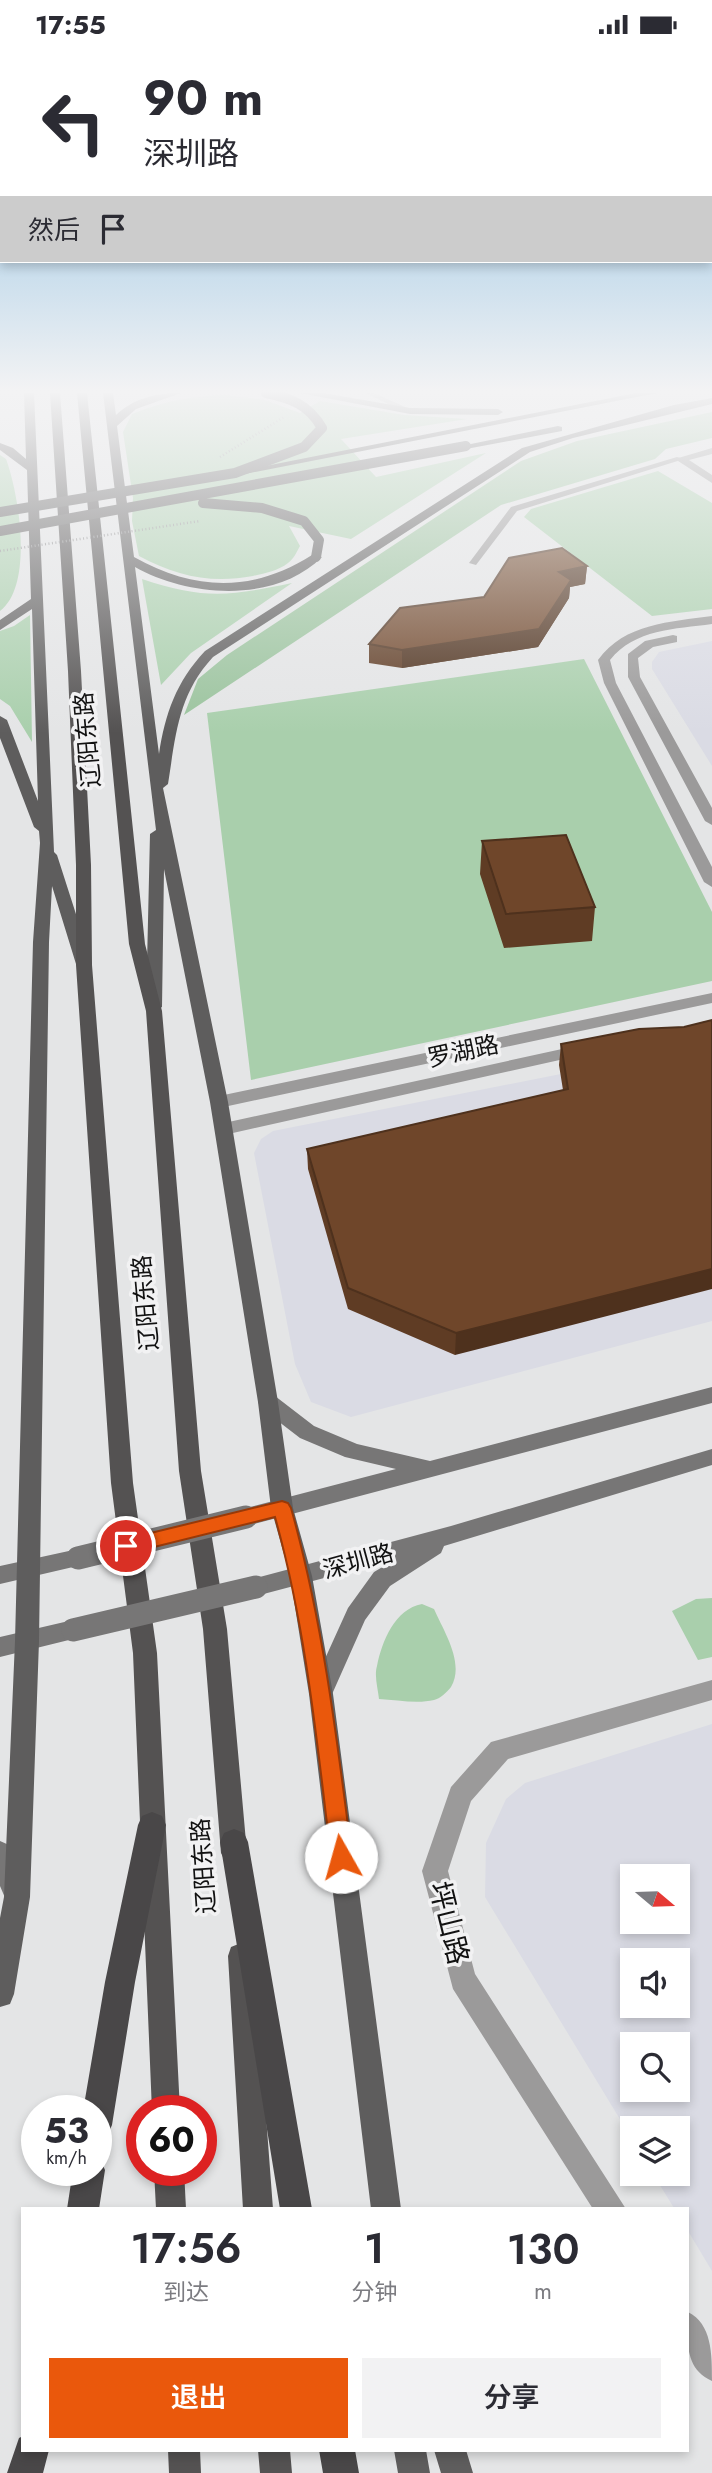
<!DOCTYPE html>
<html lang="zh">
<head>
<meta charset="utf-8">
<style>
	:root { --surface:#fff; --page:#f2f2f3; --text:#2b2b33; --muted:#7c7c81; --accent:#ea580c }
	body { margin:0; font-family:Jost,"Noto Sans SC",sans-serif; background:var(--page); color:var(--text); height:100vh; display:flex; flex-direction:column; font-size:26px; white-space:nowrap }
	* { box-sizing:border-box; margin:0 }
	p { font-size:23px; color:var(--muted) }
	.icon { flex:none; width:38px; height:38px; fill:none; stroke:currentColor; stroke-width:2; stroke-linecap:round; stroke-linejoin:round }
	.map { position:relative; flex:1; overflow:hidden }
	.sheet { position:absolute; left:21px; top:2158px; width:668px; height:245px; display:flex; flex-direction:column; background:var(--surface); border-radius:0px; box-shadow:0 4px 10px #0003 }
	.sheet>* { flex:none }
	.top-card { position:absolute; left:0px; top:0px; width:712px; height:214px; box-shadow:0 4px 10px #0003; background:#fff; color:var(--text); overflow:hidden }
	.needle { width:46px; rotate:109deg }
	.buttons { position:absolute; left:620px; top:1815px; display:grid; gap:14px }
	.buttons a { display:grid; place-items:center; width:70px; height:70px; border-radius:0px; background:var(--surface); box-shadow:0 4px 10px #0003; font-size:35px }
	.speed { position:absolute; left:21px; top:2046px; display:flex; gap:14px; font-size:35px; font-weight:700; text-align:center }
	.speed>* { display:grid; place-content:center; width:91px; height:91px; border-radius:50%; background:var(--surface); box-shadow:0 4px 10px #0003; line-height:1 }
	.speed small { font-size:18px; font-weight:400 }
	.speed .limit { border:10px solid #d22; background:#fff; color:#111 }
	.pin { position:absolute; display:grid; place-items:center; width:60px; height:60px; color:#fff; margin:-30px; border:4px solid #fff; border-radius:50%; box-shadow:0 2px 7px #0007 }
	.me { position:absolute; width:77px; margin:-38px; rotate:353deg; stroke-linejoin:round; filter:drop-shadow(0 0 5px #0008) }
	.turn { display:flex; align-items:center; gap:24px; height:147px; padding:0 28px; font-size:32px }
	.turn .icon { width:91px; height:91px; stroke-width:2.5 }
	.turn b { display:block; font-size:49px; line-height:60px }
	.then { display:flex; align-items:center; height:66px; padding:0 28px; background:#0003; gap:14px; font-size:26px }
	.eta { display:flex; justify-content:space-evenly; align-items:center; height:119px; text-align:center }
	.eta b { font-size:42px; font-weight:600; line-height:49px }
	.action { display:flex; gap:14px; margin-top:auto; padding:14px 28px }
	.action a { flex:1; height:80px; border-radius:0px; background:var(--accent); color:#fff; font-size:28px; font-weight:600; line-height:80px; text-align:center }
	.action a+a { background:var(--page); color:var(--text) }
	.status { display:flex; justify-content:space-between; align-items:center; height:49px; padding:0 35px; background:var(--surface); direction:ltr }
	.status svg { height:19px; fill:currentColor }
	.map>svg:first-child { display:block }
	.built { fill:#dadbe4; fill-rule:evenodd }
	.green { fill:#a9cfac }
	.forest { fill:#9ac39d }
	.lines { fill:none; stroke-linecap:round; stroke-linejoin:round }
	.path { stroke:#8f8f90; stroke-width:2.5; stroke-dasharray:1 2.5; stroke-linecap:butt }
	.service { fill:#9b9a9a; fill-rule:evenodd }
	.minor { fill:#9b9a9a; fill-rule:evenodd }
	.tertiary { fill:#9b9a9a; fill-rule:evenodd }
	.secondary { fill:#777676; fill-rule:evenodd }
	.primary { fill:#5e5d5d; fill-rule:evenodd }
	.trunk { fill:#545252; fill-rule:evenodd }
	.motorway { fill:#494748; fill-rule:evenodd }
	.path-bridge { stroke:#8f8f90; stroke-width:2.5; stroke-dasharray:1 2.5; stroke-linecap:butt }
	.secondary-bridge { stroke:#777676; stroke-width:23 }
	.primary-bridge { stroke:#5e5d5d; stroke-width:10 }
	.wall { fill:#5f3c24 }
	.shaded-wall { fill:#4e311d }
	.building { fill:#6f462a; stroke:#4e311d; stroke-width:2 }
	.route { fill:#ea580c; stroke:#983908; stroke-width:2 }
	.labels { text-anchor:middle; dominant-baseline:central; stroke-width:7; stroke-linejoin:round; paint-order:stroke }
	.street-label { font-size:24px; fill:#121212; stroke:#f2f2f3 }
	.near-street-label { font-size:28px; fill:#121212; stroke:#f2f2f3 }
</style>
</head>
<body>
<div class="status"><b>17:55</b><svg viewBox="0 0 49 12"><path d="M0 12V9h3v3zM5 12V6h3v6zM10 12V3h3v9zM15 12V0h3v12zM26 1h20v11H26zM47 4h2v5h-2z"/></svg></div>
<div class="map">
<svg width="712" height="2424" viewBox="0 0 712 2424">
	<rect width="100%" height="100%" fill="#e4e5e6"/>
	<path class="built" d="M712,592V717L652,620V613L659,603Z
		M712,995V1272L351,1368L311,1353L295,1315L254,1104L261,1090L273,1082Z
		M712,1675V2222L688,2182V2160L674,2159L653,2125L677,2124V2079H632V2090L485,1848L486,1794L506,1750L525,1734ZM632,1827H677V1872H632ZM632,1911H677V1956H632ZM632,1995H677V2040H632Z"/>
	<path class="green" d="M226,346L265,351L300,364L320,352L404,366L467,370L341,390L376,428L486,404L351,490L289,477L300,497C297,502 294,510 288,514C278,522 265,524 253,527C211,535 176,527 139,507L132,472L133,449L123,383L132,365C164,352 192,347 226,346Z
		M0,406L6,410C19,445 34,536 0,562Z
		M658,422L712,454V560L652,567L524,468L531,460Z
		M142,530C205,551 229,547 292,534L191,604L161,636Z
		M30,566L32,693L10,657L0,650V582L14,577Z
		M584,610L712,863V932L251,1031L207,664Z
		M712,1549V1608L698,1611L672,1562L696,1550Z
		M422,1555L434,1560C444,1583 465,1614 451,1638C447,1643 440,1650 434,1651C418,1655 396,1651 379,1650C378,1640 374,1627 377,1617C382,1592 395,1560 422,1555Z"/>
	<path class="forest" d="M712,363V389L666,400L655,410L501,456L184,666L198,630L227,606L521,412L577,392Z"/>
	<g class="lines">
		<path class="path" d="M220,408L284,368"/>
		<path class="service" d="M365,344H374L414,362L407,364Z
			M677,408L684,410L517,462L476,516L469,514L511,458Z"/>
		<path class="minor" d="M712,1631V1651L508,1710L471,1752L448,1822L475,1925L626,2160H593L453,1940L422,1822L451,1738L491,1693Z
			M688,2263C712,2275 712,2305 712,2332C684,2320 687,2290 688,2263Z"/>
		<path class="tertiary" d="M712,399V405L689,411L712,426V434L675,410Z
			M712,567V575C675,580 635,580 610,611L616,634L712,818V838L704,833L604,634L598,611C625,574 670,573 712,567Z
			M673,586L677,587V593L653,598L638,609L640,628L712,759V776L705,772L628,628V605L645,592Z
			M712,944V954L219,1059L210,1053L219,1047Z
			M585,995L591,996L593,1000L591,1004L224,1086L215,1080L224,1074Z"/>
		<path class="secondary" d="M712,1338V1354L246,1477L238,1474L235,1468L238,1462L246,1459L396,1420L345,1408L300,1389L261,1359L258,1353L261,1347L268,1345L275,1347L314,1377L357,1395L430,1412Z
			M712,1400V1416L444,1497L441,1504L390,1537L365,1571L329,1652L321,1655L313,1652L309,1645L348,1559L374,1523L396,1510L256,1547L248,1545L245,1538L248,1531L256,1529L451,1477Z
			M78,1500L86,1503L89,1509L86,1515L0,1535V1517Z
			M73,1571L81,1574L85,1581L81,1588L0,1608V1588Z
			M0,1792L9,1796L28,1842L24,1851L15,1854L6,1851L0,1837Z"/>
		<path class="primary" d="M24,344H34L54,803L57,806L92,915L84,920L76,915L52,837L49,893L39,1592L30,1848L14,1945L10,1955L0,1958V1869L4,1848L15,1592L33,893L40,794L39,782L34,778L0,689V667L7,671L38,752L32,560L0,581V571L31,550L27,421L0,401V394L13,399L26,410Z
			M103,344H113L116,366C134,349 156,344 181,344L136,360L117,377L134,508C195,542 252,544 312,506L322,508C275,555 188,548 135,518L159,705C165,665 176,633 205,602L522,399L674,356L712,349V355L573,389L530,403L213,608C178,646 176,685 168,735L163,739L228,1053L278,1353L293,1459L312,1527L333,1645L401,2160H371L309,1645L290,1527L271,1459L258,1353L210,1053L164,820L162,958L154,963L146,958L150,785L156,781Z
			M300,344H323L410,359L498,360L503,363L498,366L410,365Z
			M636,344H657L240,426L235,423Z
			M558,377L562,378V382L466,400L461,397Z
			M394,2401H426L430,2424H398Z
			M434,2401H466L473,2424H441Z"/>
		<path class="trunk" d="M50,344H60L81,622L91,816L92,916L133,1434L157,1604L180,2062H152L133,1604L111,1434L76,916V816L68,622Z
			M77,344H87L145,895L162,962L201,1422L227,1580L247,1804L243,1812L234,1816L225,1812L221,1804L203,1580L179,1422L146,962L129,895Z
			M241,1894L251,1898L254,1907L273,2160H243L228,1907L231,1898Z
			M154,2121H184L186,2160H156Z
			M168,2401H200L201,2424H169Z
			M258,2401H290L292,2424H260Z"/>
		<path class="motorway" d="M152,1763L162,1767L166,1776L135,1933L112,2076L107,2087L96,2092V2062H83L105,1933L138,1776L142,1767Z
			M234,1780L244,1784L248,1793L312,2160H280L220,1793L224,1784Z
			M96,2108L100,2110L105,2121L99,2160H67L73,2121H96Z
			M23,2387V2401H49L43,2424H7L19,2389Z
			M319,2401H355L359,2424H323Z"/>
		<path class="path-bridge" d="M0,502L200,472"/>
		<path class="secondary-bridge" d="M78,1509L246,1468
			M73,1581L256,1538"/>
		<path class="primary-bridge" d="M203,454L262,459L304,472L319,491L316,508
			M0,463L235,424L304,398L322,379C309,356 291,349 266,344
			M0,482L466,397"/>
	</g>
	<path class="wall" d="M587,517L585,535L570,538L569,549L538,598L402,619L369,614V595L484,548Z
		M482,792L595,858L592,892L504,899L480,825Z
		M639,980L455,1306L348,1260L308,1120L307,1100L563,1041L559,1016L561,995Z"/>
	<path class="shaded-wall" d="M587,517L585,535L570,538L569,549L538,598L402,619V601L559,523Z
		M712,1220V1240L455,1306L456,1284Z"/>
	<path class="building" d="M562,499L587,517L559,523L571,531L539,580L402,601L369,595L400,559L484,548L509,509Z
		M566,786L595,858L506,865L482,792Z
		M712,971V1220L456,1284L348,1239L307,1100L568,1040L561,995L639,980L684,978Z"/>
	<linearGradient id="sky" x2="0" y2="1"><stop stop-color="#7db7df"/><stop offset="0.5" stop-color="#f3f3f4"/><stop offset="1" stop-color="#f3f3f4" stop-opacity="0"/></linearGradient>
	<rect width="712" height="684" fill="url(#sky)"/>
	<path class="route" d="M282,1452L288,1454L291,1459C323,1573 337,1690 352,1808L349,1815L341,1818L334,1815L331,1808C317,1693 306,1579 275,1468L126,1505L119,1502L117,1497L119,1492L126,1490Z"/>
	<g class="labels">
		<g class="street-label">
			<text transform="translate(87 691) rotate(-95)">辽阳东路</text>
			<text transform="translate(463 1002) rotate(-12)">罗湖路</text>
			<text transform="translate(145 1254) rotate(-95)">辽阳东路</text>
			<text transform="translate(358 1512) rotate(-15)">深圳路</text>
			<text transform="translate(203 1817) rotate(-94)">辽阳东路</text>
		</g>
		<g class="near-street-label">
			<text transform="translate(449 1874) rotate(76)">坪山路</text>
		</g>
	</g>
</svg>
<div class="buttons">
<a><svg class="needle" viewBox="-14 -14 28 28"><path d="M0-13l5 13h-10z" fill="#e53935"/><path d="M0 13l5-13h-10z" fill="#7c7c81"/></svg></a>
<a><svg class="icon" aria-label="sound" viewBox="0 0 24 24"><path d="M4 9h4l5-4v14l-5-4H4zM17 9q2 3 0 6"/></svg></a>
<a><svg class="icon" aria-label="search" viewBox="0 0 24 24"><circle cx="10" cy="10" r="6"/><path d="M15 15l6 6"/></svg></a>
<a><svg class="icon" aria-label="layers" viewBox="0 0 24 24"><path d="M12 4l9 5-9 5-9-5zM3 14l9 5 9-5"/></svg></a>
</div>
<div class="speed"><div>53<small>km/h</small></div><div class="limit">60</div></div>
<div class="pin" style="left:126px;top:1497px;background:#d93025"><svg class="icon" aria-label="arrive" viewBox="0 0 24 24"><path d="M6 21V4h12l-3 4 3 4H6"/></svg></div>
<svg class="me" style="left:341px;top:1808px" viewBox="-20 -20 40 40"><circle r="19" fill="#fff"/><path d="M0-13L10 11 0 6-10 11z" fill="#ea580c"/></svg>
<div class="top-card">
<div class="turn"><svg class="icon" aria-label="left" viewBox="0 0 24 24"><path d="M17 20v-9H6M10 6l-5 5 5 5"/></svg><div><b>90 m</b>深圳路</div></div>
<div class="then">然后<svg class="icon" aria-label="arrive" viewBox="0 0 24 24"><path d="M6 21V4h12l-3 4 3 4H6"/></svg></div>
</div>
<section class="sheet">
<div class="eta">
<div><b>17:56</b><p>到达</p></div>
<div><b>1</b><p>分钟</p></div>
<div><b>130</b><p>m</p></div>
</div>
<div class="action"><a>退出</a><a>分享</a></div>
</section>
</div>
</body>
</html>
